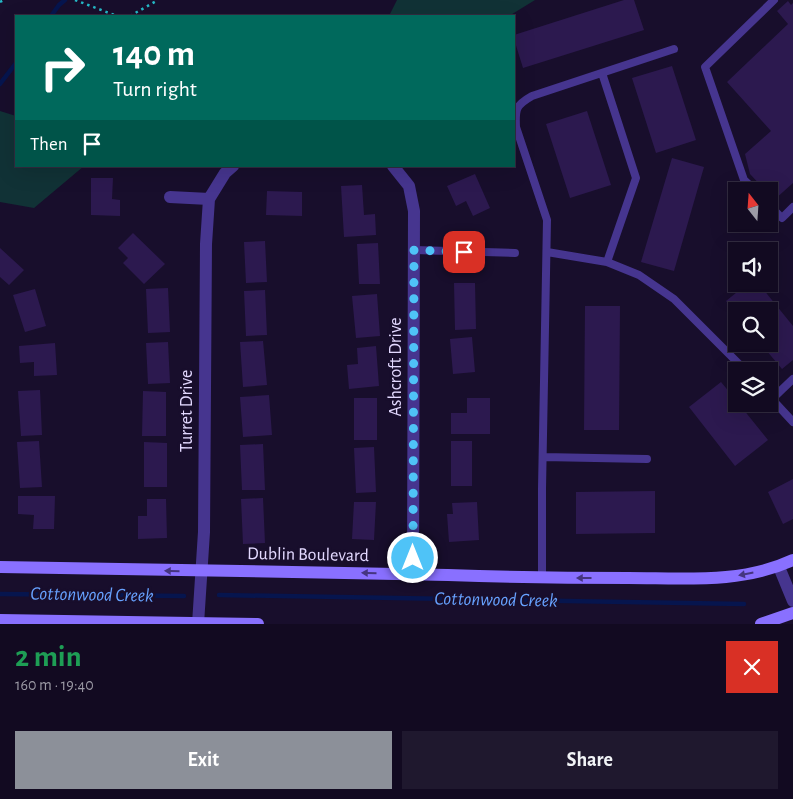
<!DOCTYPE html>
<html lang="en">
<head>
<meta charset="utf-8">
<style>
	:root { --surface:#120a21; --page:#1f182e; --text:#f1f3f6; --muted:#9c9aa5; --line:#312b3f; --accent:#8c9099 }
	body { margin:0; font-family:"Alegreya Sans",sans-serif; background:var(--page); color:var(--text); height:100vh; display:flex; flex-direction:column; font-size:19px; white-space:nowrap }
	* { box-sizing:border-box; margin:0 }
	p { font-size:16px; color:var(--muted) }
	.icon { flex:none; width:28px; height:28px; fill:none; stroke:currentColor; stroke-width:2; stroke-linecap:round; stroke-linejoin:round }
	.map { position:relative; height:624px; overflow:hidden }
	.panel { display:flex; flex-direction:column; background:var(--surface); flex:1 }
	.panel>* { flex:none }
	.banner { position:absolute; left:15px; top:15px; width:500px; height:152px; border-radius:0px; box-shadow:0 5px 20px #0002,0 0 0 1px var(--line); background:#00695c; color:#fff; overflow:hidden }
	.needle { width:32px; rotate:343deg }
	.fabs { position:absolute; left:728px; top:182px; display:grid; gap:10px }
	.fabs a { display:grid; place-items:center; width:50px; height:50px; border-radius:0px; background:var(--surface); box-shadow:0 5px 20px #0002,0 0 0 1px var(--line); font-size:25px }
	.pin { position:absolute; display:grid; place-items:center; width:42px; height:42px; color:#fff; margin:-21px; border-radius:10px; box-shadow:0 2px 8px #0006 }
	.me { position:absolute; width:55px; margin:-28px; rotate:0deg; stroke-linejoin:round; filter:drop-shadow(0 0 4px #0008) }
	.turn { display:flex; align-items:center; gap:18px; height:105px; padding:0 15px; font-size:22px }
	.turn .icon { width:65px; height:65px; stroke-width:2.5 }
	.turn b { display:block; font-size:35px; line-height:42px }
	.then { display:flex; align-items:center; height:48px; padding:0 15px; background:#0003; gap:10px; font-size:19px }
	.round { display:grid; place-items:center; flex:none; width:52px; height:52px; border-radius:0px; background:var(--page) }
	.overview { display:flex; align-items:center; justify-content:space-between; height:85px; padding:0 15px }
	h1 { font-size:30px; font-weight:600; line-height:38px; color:#1e9e55 }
	.primary-button { display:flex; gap:10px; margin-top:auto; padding:10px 15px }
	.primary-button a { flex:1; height:58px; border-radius:0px; background:var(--accent); color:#fff; font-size:20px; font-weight:600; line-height:58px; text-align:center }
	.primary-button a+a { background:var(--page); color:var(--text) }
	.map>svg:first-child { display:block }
	.green { fill:#113236 }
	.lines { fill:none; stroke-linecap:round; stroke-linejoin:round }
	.stream { stroke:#06154e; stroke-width:4.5 }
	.building { fill:#2c194f }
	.path { stroke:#25b9c7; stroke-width:2.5; stroke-dasharray:2.5 4; stroke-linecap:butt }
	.lane { stroke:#46358f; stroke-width:8 }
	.street { stroke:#46358f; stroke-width:12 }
	.secondary { stroke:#8970ff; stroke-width:12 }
	.oneway { fill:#453580 }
	.route { stroke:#4fc3f7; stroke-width:9; stroke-dasharray:0 16.2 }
	.labels { text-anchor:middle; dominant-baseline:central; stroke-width:5; stroke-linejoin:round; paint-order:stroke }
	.street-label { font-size:18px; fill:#e3d9ff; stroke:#180e2c }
	.water-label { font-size:19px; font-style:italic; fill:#67a2ff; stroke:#180e2c }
</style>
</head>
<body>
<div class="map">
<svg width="793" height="624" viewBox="0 0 793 624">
	<rect width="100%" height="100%" fill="#180e2c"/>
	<path class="green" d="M397,0H535L509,16H389Z
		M0,111L16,116V166H84L34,208L0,202Z"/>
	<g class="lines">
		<path class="stream" d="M51,16L59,5L65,0
			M0,84L16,63
			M0,594L184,596
			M219,595L744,604"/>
	</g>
	<path class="building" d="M624,0H634L644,30L523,68L514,39V35Z
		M788,1L791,5L793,3V183L774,200L769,194V191H766L750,174L745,154L771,131L727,82L788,24L777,11Z
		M672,66L696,140L656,153L632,78Z
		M587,111L611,185L570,198L546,124Z
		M672,158L704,167L674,271L641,262Z
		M475,174L490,208L473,216L466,201L456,206L447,186Z
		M91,178H113L112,199L120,200V216L91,215Z
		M362,185L364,215L375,214L376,235L344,237L341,186Z
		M267,191L302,192V216L266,215Z
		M133,233L165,264L144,284L123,263L128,258L118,248Z
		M265,241L267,282L246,283L244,242Z
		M378,243L380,284H359L357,244Z
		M0,248L24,270L9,285L0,277Z
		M454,283H475L476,329L455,330Z
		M747,284H759L793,326V360L782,369L761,344H769V311H736V313L726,301Z
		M168,288L170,332L148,333L146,289Z
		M35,289L46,326L25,332L13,295Z
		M265,290L267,335L246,336L244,291Z
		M377,294L380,336L356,338L352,296Z
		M585,306H620L619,430H584Z
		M472,337L475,372L453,374L450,339Z
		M263,341L267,385L243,387L240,342Z
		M168,342L170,383L148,384L146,343Z
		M55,343L57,375L34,376V362L20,363L19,346Z
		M376,346L379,386L349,389L347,365L358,364L357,348Z
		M721,382L736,400V404H739L768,440L735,466L689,407Z
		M40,390L42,435L21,436L18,391Z
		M143,391L166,392V436H142Z
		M269,395L272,435L243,437L240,397Z
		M354,398H377V440H354Z
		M467,398H490V434H451V413H467Z
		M39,441L42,487L20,488L17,442Z
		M451,441H472V486H451Z
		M144,442L167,443V487H144Z
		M263,444L265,490H242L240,445Z
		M374,447L376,492L356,493L354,448Z
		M793,479V519L783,524L768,492Z
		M655,491V533L576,534V492Z
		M18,496H55L54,529H33L34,515L18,514Z
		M263,498L265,543L243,544L241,499Z
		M147,499H166L167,538L138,539V516H147Z
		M354,502H376L374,540L352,539Z
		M477,502L479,540L449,542L447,514H453L452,503Z"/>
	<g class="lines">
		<path class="path" d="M75,0L117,16
			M0,2L4,0
			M130,16L158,0"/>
		<path class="lane" d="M602,73L636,178L607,262
			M756,191L744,180L705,67L774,0
			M769,205L782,218L793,207
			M414,250L515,253
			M547,252L607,262L639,275L674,299L746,371
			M769,396L793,422
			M772,399L793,379
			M543,457L647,459
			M542,578V489L547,220L516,127C515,109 516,105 532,96L674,49"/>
		<path class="street" d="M393,166L409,186L414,211L413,574
			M170,197L209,199
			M779,567L793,601
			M198,624L204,532L206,244L209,199L225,173L233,166"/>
		<path class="secondary" d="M0,567C149,570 299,571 448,575C508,577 568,578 628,578C683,578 742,584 793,560
			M0,620L258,624
			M761,624L793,613"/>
	</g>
	<defs><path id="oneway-solid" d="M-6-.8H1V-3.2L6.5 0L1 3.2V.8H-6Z" transform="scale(1.25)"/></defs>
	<g class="oneway">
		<use href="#oneway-solid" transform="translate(172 571) rotate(-179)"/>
		<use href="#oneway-solid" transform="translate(369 573) rotate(-179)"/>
		<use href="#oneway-solid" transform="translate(746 574) rotate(169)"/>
		<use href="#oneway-solid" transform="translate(584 578) rotate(-180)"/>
	</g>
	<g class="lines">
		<path class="route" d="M413,558L414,250L464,252"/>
	</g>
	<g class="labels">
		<g class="street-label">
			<text transform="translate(396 367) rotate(-90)">Ashcroft Drive</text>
			<text transform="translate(187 411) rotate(-90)">Turret Drive</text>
			<text transform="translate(308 555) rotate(1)">Dublin Boulevard</text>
		</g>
		<g class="water-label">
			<text transform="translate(92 595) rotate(1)">Cottonwood Creek</text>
			<text transform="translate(496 600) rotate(1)">Cottonwood Creek</text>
		</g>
	</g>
</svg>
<div class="fabs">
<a><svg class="needle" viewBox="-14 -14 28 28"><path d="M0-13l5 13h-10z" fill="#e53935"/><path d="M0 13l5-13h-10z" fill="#9c9aa5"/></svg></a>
<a><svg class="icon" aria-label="sound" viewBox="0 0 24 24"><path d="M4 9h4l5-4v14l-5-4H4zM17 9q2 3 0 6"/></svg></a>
<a><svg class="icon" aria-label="search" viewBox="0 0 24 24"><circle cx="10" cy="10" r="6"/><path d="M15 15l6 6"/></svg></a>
<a><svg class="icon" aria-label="layers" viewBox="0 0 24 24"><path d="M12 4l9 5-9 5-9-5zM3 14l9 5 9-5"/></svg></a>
</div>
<div class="pin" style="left:464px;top:252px;background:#d93025"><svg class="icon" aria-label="arrive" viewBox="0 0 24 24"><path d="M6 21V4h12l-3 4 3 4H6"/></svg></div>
<svg class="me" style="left:413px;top:558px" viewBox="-20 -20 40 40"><circle r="17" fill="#4fc3f7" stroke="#fff" stroke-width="3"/><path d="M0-11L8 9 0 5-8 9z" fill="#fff"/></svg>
<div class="banner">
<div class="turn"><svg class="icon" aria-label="right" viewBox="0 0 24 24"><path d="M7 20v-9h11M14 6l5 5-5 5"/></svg><div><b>140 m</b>Turn right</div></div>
<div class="then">Then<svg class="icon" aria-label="arrive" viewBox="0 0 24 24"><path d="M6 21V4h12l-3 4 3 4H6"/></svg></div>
</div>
</div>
<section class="panel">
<div class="overview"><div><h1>2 min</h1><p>160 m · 19:40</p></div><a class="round" style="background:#d93025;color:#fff"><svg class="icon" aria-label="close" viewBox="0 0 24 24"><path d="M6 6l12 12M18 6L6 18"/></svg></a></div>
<div class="primary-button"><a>Exit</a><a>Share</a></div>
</section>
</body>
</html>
